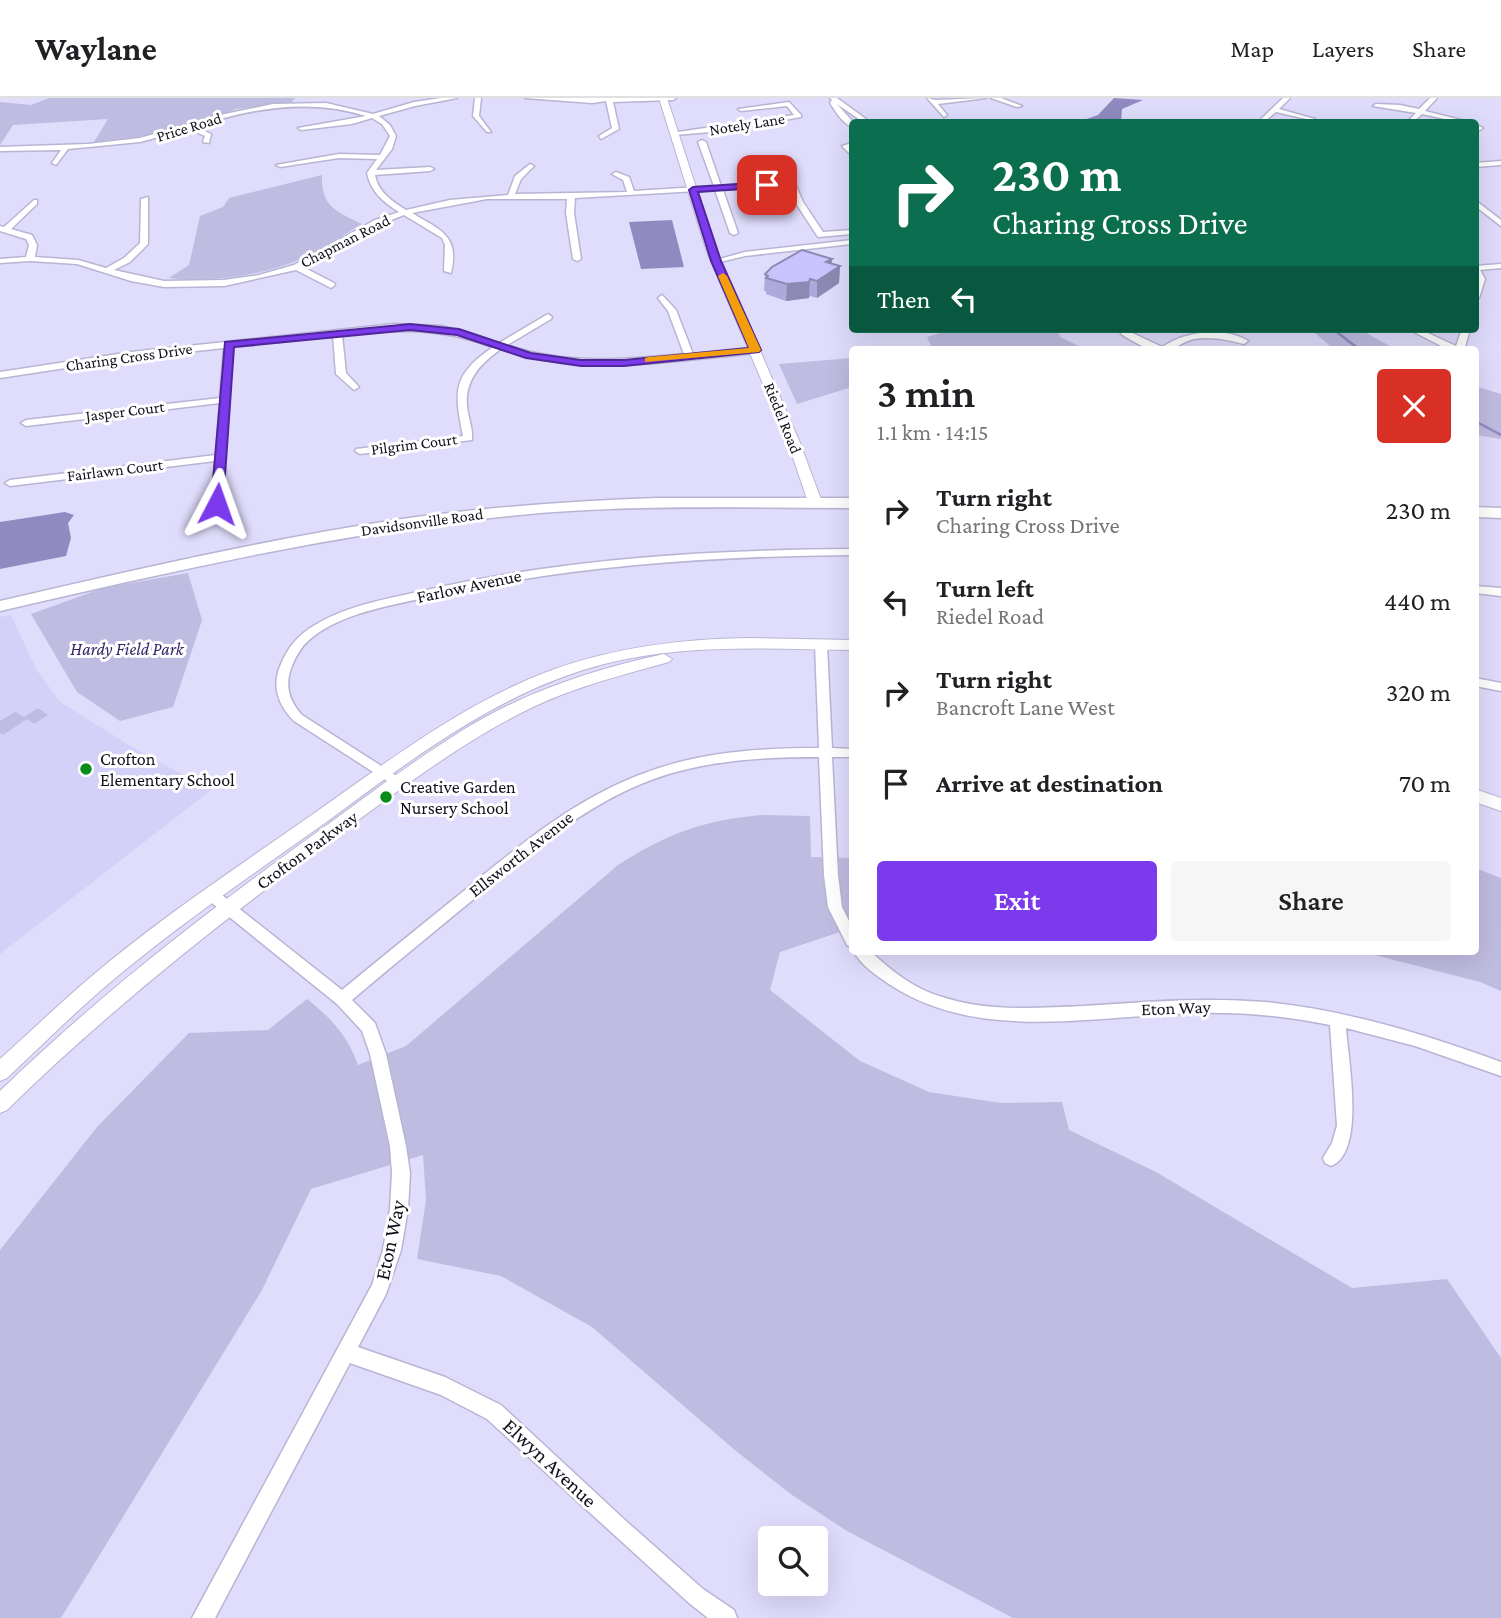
<!DOCTYPE html>
<html lang="en">
<head>
<meta charset="utf-8">
<style>
	:root { --surface:#fff; --page:#f6f6f6; --text:#202124; --muted:#757577; --line:#e0e0e0; --accent:#7c3aed }
	body { margin:0; font-family:"Crimson Pro",serif; background:var(--page); color:var(--text); height:100vh; display:flex; flex-direction:column; font-size:26px; white-space:nowrap }
	* { box-sizing:border-box; margin:0 }
	p { font-size:23px; color:var(--muted) }
	.icon { flex:none; width:38px; height:38px; fill:none; stroke:currentColor; stroke-width:2; stroke-linecap:round; stroke-linejoin:round }
	.map { position:relative; flex:1; overflow:hidden }
	.details { position:absolute; left:849px; top:248px; width:630px; height:609px; display:flex; flex-direction:column; background:var(--surface); border-radius:7px; box-shadow:0 7px 28px #0002 }
	.details>* { flex:none }
	.top-card { position:absolute; left:849px; top:21px; width:630px; height:214px; border-radius:7px; box-shadow:0 7px 28px #0002; background:#0b6e4f; color:#fff; overflow:hidden }
	.tools { position:absolute; left:758px; top:1428px; display:grid; gap:14px }
	.tools a { display:grid; place-items:center; width:70px; height:70px; border-radius:7px; background:var(--surface); box-shadow:0 7px 28px #0002; font-size:35px }
	.pin { position:absolute; display:grid; place-items:center; width:60px; height:60px; color:#fff; margin:-30px; border-radius:14px; box-shadow:0 4px 10px #0006 }
	.me { position:absolute; width:77px; margin:-38px; rotate:4deg; stroke-linejoin:round; filter:drop-shadow(0 0 5px #0008) }
	.turn { display:flex; align-items:center; gap:24px; height:147px; padding:0 28px; font-size:32px }
	.turn .icon { width:91px; height:91px; stroke-width:2.5 }
	.turn b { display:block; font-size:49px; line-height:60px }
	.then { display:flex; align-items:center; height:66px; padding:0 28px; background:#0003; gap:14px; font-size:26px }
	.round { display:grid; place-items:center; flex:none; width:74px; height:74px; border-radius:7px; background:var(--page) }
	.head { display:flex; align-items:center; justify-content:space-between; height:119px; padding:0 28px }
	h1 { font-size:42px; font-weight:600; line-height:52px }
	.action { display:flex; gap:14px; margin-top:auto; padding:14px 28px }
	.action a { flex:1; height:80px; border-radius:7px; background:var(--accent); color:#fff; font-size:28px; font-weight:600; line-height:80px; text-align:center }
	.action a+a { background:var(--page); color:var(--text) }
	ul { padding:0; list-style:none }
	li { display:flex; align-items:center; gap:21px; height:91px; padding:0 28px }
	li div { flex:1 }
	li b { display:block; font-size:26px }
	li em { font-style:normal }
	header { display:flex; align-items:center; gap:42px; box-sizing:border-box; height:98px; padding:0 35px; background:var(--surface); border-bottom:2px solid var(--line) }
	header strong { font-size:33px }
	nav { display:flex; gap:38px; margin-inline-start:auto; font-size:24px }
	.map>svg:first-child { display:block }
	.built { fill:#d4d1f8 }
	.green { fill:#bfbce1 }
	.water { fill:#908ac0 }
	.lines { fill:none; stroke-linecap:round; stroke-linejoin:round }
	.stream { stroke:#908ac0; stroke-width:2.5 }
	.minor-casing { stroke:#b7b5d3; stroke-width:3 }
	.tertiary-casing { stroke:#b7b5d3; stroke-width:2 }
	.secondary-casing { stroke:#b7b5d3; stroke-width:3 }
	.minor { fill:#fff; fill-rule:evenodd }
	.tertiary { fill:#fff; fill-rule:evenodd }
	.secondary { fill:#fff; fill-rule:evenodd }
	.wall { fill:#aea9da }
	.shaded-wall { fill:#8d89b2 }
	.building { fill:#cac4fe; stroke:#8d89b2; stroke-width:2 }
	.route { fill:#7c3aed; stroke:#51269a; stroke-width:2 }
	.slow { fill:#f59e0b }
	.poi-dot { fill:#098c18; stroke:#fff; stroke-width:2.5 }
	.labels { text-anchor:middle; dominant-baseline:central; stroke-width:6; stroke-linejoin:round; paint-order:stroke }
	.far-street-label { font-size:16px; fill:#11101a; stroke:#fff }
	.street-label { font-size:18px; fill:#11101a; stroke:#fff }
	.park-label { font-size:18px; font-style:italic; fill:#342567; stroke:#fff }
	.poi-label { font-size:18px; fill:#11101a; stroke:#fff; text-anchor:start }
	.near-street-label { font-size:21px; fill:#11101a; stroke:#fff }
</style>
</head>
<body>
<header>
<strong>Waylane</strong>
<nav><a>Map</a><a>Layers</a><a>Share</a></nav>
</header>
<div class="map">
<svg width="1501" height="1520" viewBox="0 0 1501 1520">
	<rect width="100%" height="100%" fill="#dfdcfc"/>
	<path class="built" d="M11,517L36,571L59,603L132,649L211,692L0,856V519Z"/>
	<path class="green" d="M49,0H295L292,4L237,11L150,38L94,44L108,21L13,27L0,47V4L31,7Z
		M322,77C321,109 336,113 362,126C342,137 322,153 301,161C260,178 213,185 169,180L189,167L200,118L223,109L229,100Z
		M954,231H1057L1060,239L1087,252H933L927,239Z
		M1310,231H1359L1397,252H1335Z
		M852,260V289L797,306L779,266Z
		M1475,288L1501,296V341L1475,337Z
		M188,475L202,522L173,609L120,623L77,594L31,516L103,490Z
		M38,610L48,617L34,626L27,621L3,637L0,635V623L15,614L24,619Z
		M761,717L810,718L811,759L852,760V830L780,854L770,892L860,963L929,994L1001,1005L1062,1004L1069,1032L1156,1074L1352,1190L1447,1181L1501,1260V1520H1013L847,1433L792,1397L736,1353L592,1229L501,1178L417,1161L426,1102L423,1057L311,1091L262,1192L61,1520H0V1152L97,1029L189,935L268,932L307,901C331,920 348,938 358,967L406,948L618,767C668,735 702,723 761,717Z
		M1475,770L1501,780V893L1480,884L1363,854H1475Z"/>
	<path class="water" d="M1114,0L1143,2L1122,11L1121,24H1078L1098,17Z
		M672,122L684,169L641,171L629,124Z
		M65,414L74,417L68,425L71,440L66,458L0,471V424Z"/>
	<g class="lines">
		<path class="stream" d="M1333,231L1360,252
			M1475,323L1501,337"/>
		<g class="minor-casing">
			<path id="minor" d="M441,0H457L415,8L379,18L390,27L396,38L392,51L376,72L430,69L434,71L430,73L375,77C378,94 392,103 406,112L450,102L508,97L515,78L530,66L534,68L521,81L515,96L627,94L623,82L612,76L616,74L629,79L634,93L714,88L698,44L702,42L706,44L721,88L787,83L777,62L784,60L803,104L823,134L852,132V136L818,139L795,104L789,87L723,92L738,135L734,137L730,135L715,92L575,100L574,115L581,161L577,163L573,161L566,115L567,101H487L412,115C440,132 460,137 451,175L444,173L445,147L442,140L404,117L381,126L303,169L334,185L335,187L331,190L296,172L224,188L164,189L131,183L77,166L30,163L0,165V161L26,159L29,147L26,141L0,133V128L4,129L34,102H37V106L11,131L32,137L37,147L35,159L78,162L106,170L124,160L140,145L141,101L148,99V146L130,164L114,172L164,183L224,182L259,177L294,167L375,122L399,114C383,104 371,94 367,75L377,61L339,60L280,69L276,67L339,56L380,57L390,38L382,26L372,20L352,26L301,32L298,30L366,18C309,0 250,10 196,29L211,36L209,45L203,44L205,38L189,31L140,44L68,51L56,67L52,65L61,52L0,53V49L88,46L140,40L220,17L273,6L326,5L373,16L414,4Z
				M475,0H481L479,18L491,34H487L473,18Z
				M525,0H676L673,2L613,4L619,31L601,41L599,38L612,30L606,3L592,5Z
				M830,0H837L870,24H863L837,6L853,24L852,29C842,25 836,14 830,5L832,2Z
				M927,0L935,2L986,0L938,6L947,17L944,19Z
				M991,0H1001L1022,8L1017,9Z
				M1283,0H1290L1279,11L1315,21V23L1276,14L1264,24H1258Z
				M1430,0H1437L1425,13L1469,24H1459L1422,16L1413,24H1407L1416,15L1373,8L1376,6L1400,7L1419,11Z
				M789,4L801,17V19L723,33L674,37L671,35L794,17L787,8L741,13L738,11Z
				M1475,26L1483,30L1480,32L1475,31Z
				M852,45V58L842,48Z
				M1501,63V67L1475,69V65Z
				M1475,102L1501,122V128L1475,108Z
				M852,142V146L745,158L716,165L712,163L745,154Z
				M1501,166V170L1480,172L1485,181L1479,200L1475,203V168Z
				M662,197L676,212L693,256L756,249L761,252L756,255C671,263 584,280 501,251C478,267 462,286 468,315C470,324 473,334 472,342L360,356L355,353L356,351L463,338C454,293 452,277 493,249C436,229 401,231 342,237L346,275L359,289L354,292L336,276L333,238L233,249L221,408L217,409L212,406L215,363L10,388L5,385L10,382L216,357L220,305L26,328L21,325L26,322L220,300L224,250L131,260L0,280V274L131,254L394,226L442,228L499,245L548,216L552,219L551,221L507,247C565,267 624,262 684,256L668,213L658,200Z
				M1124,231L1162,249C1186,233 1224,228 1248,243L1244,246C1228,242 1211,238 1194,241C1184,243 1177,250 1168,252C1152,256 1134,244 1121,236V232Z
				M1408,231H1419L1456,248L1462,231H1470L1464,252H1449Z
				M852,451V457C709,458 568,468 428,499C389,508 340,515 309,542C301,549 296,558 292,568C284,587 289,603 302,617L403,682L405,685L403,688L398,690L294,623C278,607 271,587 281,566C288,549 299,536 315,527C349,506 393,500 431,491C570,460 710,452 852,451Z
				M1475,488L1501,490V498L1475,495Z
				M821,543L827,547L832,650L852,651V659H832L838,777L842,809L852,829V849L847,847L828,809L824,777L819,659C763,659 705,662 651,682C584,707 530,755 475,800C434,834 393,867 352,902L375,925L386,956L406,1048L410,1075L408,1111L401,1152L386,1196L358,1249L445,1279L501,1307L626,1423L703,1491L734,1512L737,1520H708L689,1505L487,1321L441,1297L350,1265L215,1520H192L372,1187L383,1152L390,1111L392,1075L390,1048L370,956L362,933L337,906L207,801L205,797L207,793H217L342,892C383,858 424,825 465,792C520,747 575,701 642,676C698,654 759,650 819,650L815,547Z
				M1475,580L1501,585V593L1475,588Z
				M854,854H871C892,873 914,891 942,899C988,914 1037,910 1084,908C1144,904 1205,899 1265,904C1346,912 1424,936 1501,964V978L1415,948L1346,930C1348,960 1366,1055 1331,1068L1325,1065L1323,1060L1332,1045L1337,1028L1330,927C1287,918 1242,914 1197,915C1095,917 979,946 889,886C877,878 861,867 854,854Z"/>
		</g>
		<g class="tertiary-casing">
			<path id="tertiary" d="M659,0H667L716,151L800,345L822,404L820,407H810L808,404L788,345L706,151Z
				M749,540L852,542V552C769,551 686,545 604,566C499,593 411,662 325,725C249,779 171,832 100,893C68,921 38,951 7,980L0,983V961C29,935 57,908 86,883C158,821 239,768 316,714C391,661 465,604 552,572C616,549 681,541 749,540Z
				M664,556L672,561L669,564C623,577 577,588 533,609C462,643 401,691 338,737C222,823 110,911 7,1012L0,1015V993C94,902 196,822 302,745C351,710 399,673 449,641C513,598 589,572 664,556Z
				M1475,691L1501,700V713L1475,704Z"/>
		</g>
		<g class="secondary-casing">
			<path id="secondary" d="M657,400H852V410C738,410 623,406 509,418C337,435 168,474 0,513V503C133,472 267,441 402,421C487,409 572,403 657,400Z
				M1475,409L1501,410V420L1475,419Z"/>
		</g>
		<use href="#minor" class="minor"/>
		<use href="#tertiary" class="tertiary"/>
		<use href="#secondary" class="secondary"/>
	</g>
	<path class="wall" d="M832,166L840,168L839,185L817,200L810,198L809,200L786,203L766,196V193H764L765,176Z"/>
	<path class="shaded-wall" d="M832,161L831,174L840,168L839,185L817,200V183L826,164Z
		M810,181L809,200L786,203L787,186Z"/>
	<path class="building" d="M802,152L832,161L826,164L840,168L817,183L810,181L809,184L787,186L766,180L768,178L765,176L772,169Z"/>
	<path class="route" d="M767,84L770,89L698,94L721,163L761,252L759,254L624,268H581L526,260L457,237L410,232L234,249L223,406L217,410L211,406L225,244L410,226L459,231L531,255L581,262H624L749,250L711,163L689,92L693,89Z"/>
	<path class="slow" d="M723,175L727,178L761,252L759,254L645,264V260L649,259L749,250L718,178Z"/>
	<g class="poi-dot">
		<circle cx="86" cy="671" r="7"/>
		<circle cx="386" cy="699" r="7"/>
	</g>
	<g class="labels">
		<g class="far-street-label">
			<text transform="translate(747 26) rotate(-9)">Notely Lane</text>
			<text transform="translate(189 29) rotate(-17)">Price Road</text>
			<text transform="translate(345 143) rotate(-27)">Chapman Road</text>
			<text transform="translate(129 259) rotate(-8)">Charing Cross Drive</text>
			<text transform="translate(125 313) rotate(-7)">Jasper Court</text>
			<text transform="translate(783 320) rotate(68)">Riedel Road</text>
			<text transform="translate(414 346) rotate(-7)">Pilgrim Court</text>
			<text transform="translate(115 372) rotate(-7)">Fairlawn Court</text>
			<text transform="translate(422 424) rotate(-8)">Davidsonville Road</text>
		</g>
		<g class="street-label">
			<text transform="translate(469 488) rotate(-12)">Farlow Avenue</text>
			<text transform="translate(307 752) rotate(-36)">Crofton Parkway</text>
			<text transform="translate(521 756) rotate(-38)">Ellsworth Avenue</text>
			<text transform="translate(1176 910) rotate(-2)">Eton Way</text>
		</g>
		<g class="park-label">
			<text x="127" y="551">Hardy Field Park</text>
		</g>
		<g class="poi-label">
			<text x="100" y="661">Crofton<tspan x="100" dy="21">Elementary School</tspan></text>
			<text x="400" y="689">Creative Garden<tspan x="400" dy="21">Nursery School</tspan></text>
		</g>
		<g class="near-street-label">
			<text transform="translate(390 1142) rotate(-78)">Eton Way</text>
			<text transform="translate(550 1365) rotate(43)">Elwyn Avenue</text>
		</g>
	</g>
</svg>
<div class="tools">
<a><svg class="icon" aria-label="search" viewBox="0 0 24 24"><circle cx="10" cy="10" r="6"/><path d="M15 15l6 6"/></svg></a>
</div>
<div class="pin" style="left:767px;top:87px;background:#d93025"><svg class="icon" aria-label="arrive" viewBox="0 0 24 24"><path d="M6 21V4h12l-3 4 3 4H6"/></svg></div>
<svg class="me" style="left:217px;top:406px" viewBox="-20 -20 40 40"><path d="M0-17L14 15 0 8-14 15z" fill="#7c3aed" stroke="#fff" stroke-width="4"/></svg>
<div class="top-card">
<div class="turn"><svg class="icon" aria-label="right" viewBox="0 0 24 24"><path d="M7 20v-9h11M14 6l5 5-5 5"/></svg><div><b>230 m</b>Charing Cross Drive</div></div>
<div class="then">Then<svg class="icon" aria-label="left" viewBox="0 0 24 24"><path d="M17 20v-9H6M10 6l-5 5 5 5"/></svg></div>
</div>
<section class="details">
<div class="head"><div><h1>3 min</h1><p>1.1 km · 14:15</p></div><a class="round" style="background:#d93025;color:#fff"><svg class="icon" aria-label="close" viewBox="0 0 24 24"><path d="M6 6l12 12M18 6L6 18"/></svg></a></div>
<ul>
<li><svg class="icon" aria-label="right" viewBox="0 0 24 24"><path d="M7 20v-9h11M14 6l5 5-5 5"/></svg><div><b>Turn right</b><p>Charing Cross Drive</p></div><em>230 m</em></li>
<li><svg class="icon" aria-label="left" viewBox="0 0 24 24"><path d="M17 20v-9H6M10 6l-5 5 5 5"/></svg><div><b>Turn left</b><p>Riedel Road</p></div><em>440 m</em></li>
<li><svg class="icon" aria-label="right" viewBox="0 0 24 24"><path d="M7 20v-9h11M14 6l5 5-5 5"/></svg><div><b>Turn right</b><p>Bancroft Lane West</p></div><em>320 m</em></li>
<li><svg class="icon" aria-label="arrive" viewBox="0 0 24 24"><path d="M6 21V4h12l-3 4 3 4H6"/></svg><div><b>Arrive at destination</b></div><em>70 m</em></li>
</ul>
<div class="action"><a>Exit</a><a>Share</a></div>
</section>
</div>
</body>
</html>
